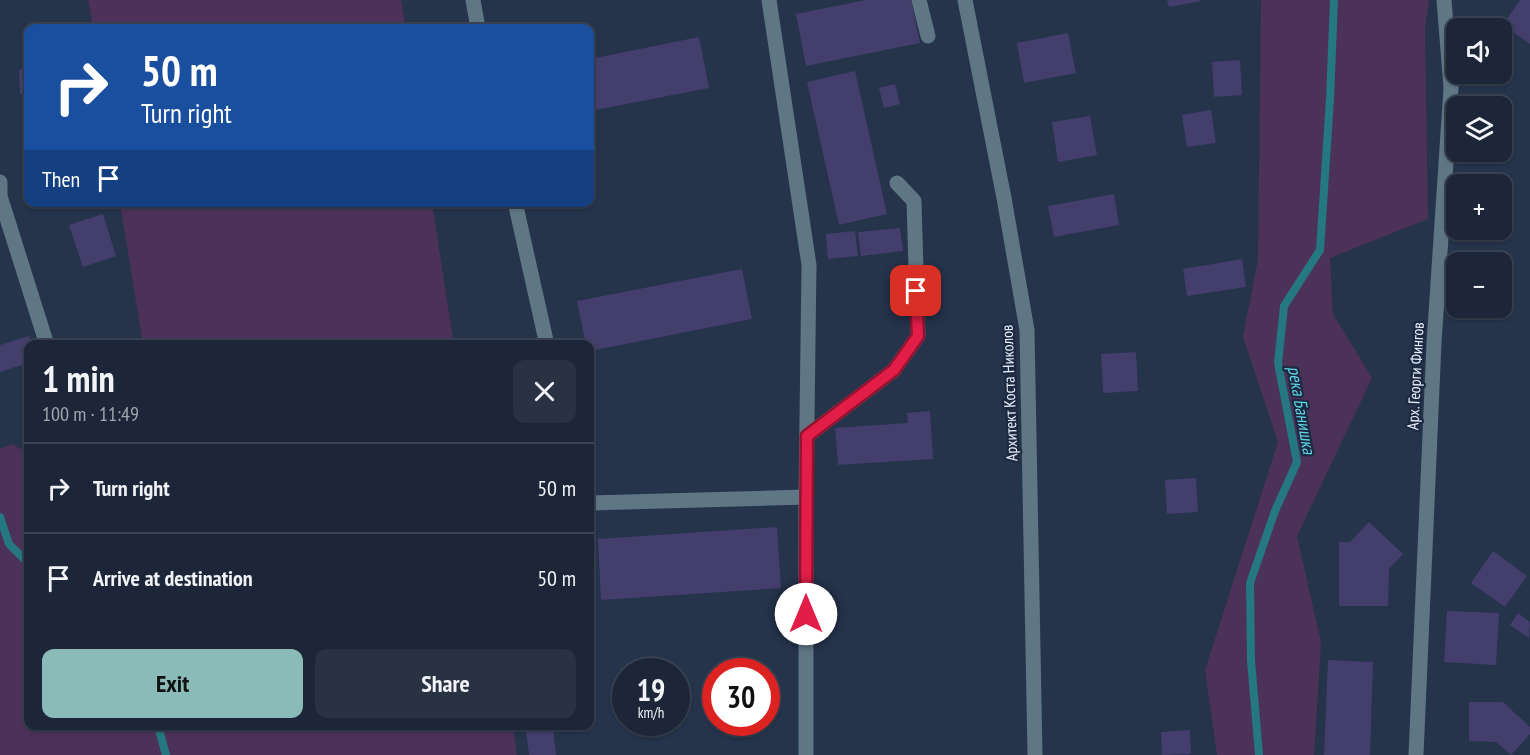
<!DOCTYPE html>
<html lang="en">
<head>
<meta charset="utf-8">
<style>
	:root { --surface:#1c2638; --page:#293243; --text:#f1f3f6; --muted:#a0a5ae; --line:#3a4353; --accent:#8bbbb9 }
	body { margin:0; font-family:"PT Sans Narrow",sans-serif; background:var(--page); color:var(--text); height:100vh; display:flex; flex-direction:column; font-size:22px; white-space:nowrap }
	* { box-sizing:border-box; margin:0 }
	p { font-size:20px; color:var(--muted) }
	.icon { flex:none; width:33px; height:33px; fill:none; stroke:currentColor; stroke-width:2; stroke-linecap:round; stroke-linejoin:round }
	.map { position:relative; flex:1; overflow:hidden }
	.sheet { position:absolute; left:24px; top:340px; width:570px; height:390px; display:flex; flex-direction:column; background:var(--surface); border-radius:12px; box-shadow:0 2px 4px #0004,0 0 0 2px var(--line) }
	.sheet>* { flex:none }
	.hud { position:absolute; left:24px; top:24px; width:570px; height:183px; border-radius:12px; box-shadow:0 2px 4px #0004,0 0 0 2px var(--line); background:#1a4fa0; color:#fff; overflow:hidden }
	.controls { position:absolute; left:1446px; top:18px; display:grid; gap:12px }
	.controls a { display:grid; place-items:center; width:66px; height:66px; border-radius:12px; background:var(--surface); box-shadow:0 2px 4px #0004,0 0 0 2px var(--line); font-size:30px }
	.speed { position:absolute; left:612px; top:658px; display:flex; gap:12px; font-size:30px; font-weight:700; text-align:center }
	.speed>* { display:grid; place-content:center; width:78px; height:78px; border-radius:50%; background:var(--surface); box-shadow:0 2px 4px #0004,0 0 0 2px var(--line); line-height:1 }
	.speed small { font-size:15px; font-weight:400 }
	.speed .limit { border:9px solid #d22; background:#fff; color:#111 }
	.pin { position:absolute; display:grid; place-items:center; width:51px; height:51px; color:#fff; margin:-26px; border-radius:12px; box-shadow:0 3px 9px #0006 }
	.me { position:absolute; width:66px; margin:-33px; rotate:0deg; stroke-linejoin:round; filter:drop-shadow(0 0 4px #0008) }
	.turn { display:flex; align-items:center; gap:21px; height:126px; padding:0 18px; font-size:27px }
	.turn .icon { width:78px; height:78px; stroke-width:2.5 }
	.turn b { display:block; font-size:42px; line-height:51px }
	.then { display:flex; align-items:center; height:57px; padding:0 18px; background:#0003; gap:12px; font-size:22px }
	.round { display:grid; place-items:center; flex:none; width:63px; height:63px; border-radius:12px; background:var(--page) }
	.headline { display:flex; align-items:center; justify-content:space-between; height:102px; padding:0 18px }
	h1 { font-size:36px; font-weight:700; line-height:45px }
	.primary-button { display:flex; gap:12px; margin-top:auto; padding:12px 18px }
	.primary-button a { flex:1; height:69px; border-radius:12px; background:var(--accent); color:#111; font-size:24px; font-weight:700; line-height:69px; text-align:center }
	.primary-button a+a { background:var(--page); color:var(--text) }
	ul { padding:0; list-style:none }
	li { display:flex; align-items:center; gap:18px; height:90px; padding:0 18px; border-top:2px solid var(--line) }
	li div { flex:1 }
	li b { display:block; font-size:22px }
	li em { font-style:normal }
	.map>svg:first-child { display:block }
	.green { fill:#4c3258 }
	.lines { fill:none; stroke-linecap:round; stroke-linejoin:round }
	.stream { stroke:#257781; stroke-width:8 }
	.building { fill:#443e6d }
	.minor { stroke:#5f7684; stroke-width:15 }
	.route-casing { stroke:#92132f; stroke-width:15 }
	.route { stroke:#e11d48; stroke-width:10 }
	.labels { text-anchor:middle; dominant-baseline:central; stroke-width:4.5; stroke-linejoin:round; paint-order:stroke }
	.street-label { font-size:16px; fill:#e9f0fd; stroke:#1c2940 }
	.water-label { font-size:18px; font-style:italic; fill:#5ed4e4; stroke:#1c2940 }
</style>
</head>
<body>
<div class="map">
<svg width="1530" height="755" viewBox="0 0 1530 755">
	<rect width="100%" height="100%" fill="#25334b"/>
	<path class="green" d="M88,0H401L406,28H93Z
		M1261,0H1429L1425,29L1428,219L1330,258L1333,314L1372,378L1297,536L1321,642L1314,755H1217L1205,670L1278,442L1243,337L1258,259Z
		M120,203H432L454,345H143Z
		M12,444L28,453V726H513L517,755H0V449Z"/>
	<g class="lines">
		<path class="stream" d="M0,517L9,544L28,563
			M158,726L166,755
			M1259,755L1251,660L1250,583L1275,511L1297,462L1278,363L1284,306L1320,250L1330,99L1334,0"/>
	</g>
	<path class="building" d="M866,0H911L920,43L806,66L796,14Z
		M1167,0H1201V1L1169,7Z
		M1520,0H1530V44L1503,25Z
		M1068,33L1076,73L1024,83L1017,43Z
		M699,37L709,88L590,111V59Z
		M1240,60L1242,95L1214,97L1212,62Z
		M28,69V94H20L19,70Z
		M855,71L887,214L839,225L807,82Z
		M895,84L900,104L884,108L879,88Z
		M1211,110L1216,143L1187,147L1182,115Z
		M1090,116L1097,155L1058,162L1052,122Z
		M1502,193H1505V235L1470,236V230H1502Z
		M1114,194L1119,225L1054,237L1048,206Z
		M103,214L116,256L83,267L69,225Z
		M900,228L903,251L861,256L858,232Z
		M855,231L858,256L828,259L826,234Z
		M1242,259L1246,287L1187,296L1183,269Z
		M742,269L752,319L590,351V345H586L577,301Z
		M29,336L32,345H28V363L0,372V345Z
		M1136,352L1138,391L1103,393L1101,354Z
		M930,411L933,459L838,465L835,428L908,423L907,413Z
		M1196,478L1198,512L1167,514L1165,480Z
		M1369,522L1403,554L1389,569L1388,606H1339V542H1350Z
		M777,527L781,588L601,600L598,539Z
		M1493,551L1527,576L1505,607L1471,583Z
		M1447,611L1499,613L1496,665L1444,662Z
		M1518,613L1530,622L1529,638L1510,625Z
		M1328,660L1373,662L1370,755H1324Z
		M1469,702H1503L1530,727V734L1511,755L1496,742L1469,741Z
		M553,727L556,755H529L526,730Z
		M1190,730L1191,754L1162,755L1161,732Z"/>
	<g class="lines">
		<path class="minor" d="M473,0L478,28
			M769,0L809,265L806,497V755
			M919,0L928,36
			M965,0L1004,198L1027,330L1035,755
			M0,182V196L47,345
			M515,202L547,345
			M807,436L894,370L918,336L914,201L897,183
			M590,503L806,497
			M1416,755L1434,343L1451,88L1444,0"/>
	</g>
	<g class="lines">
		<g class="route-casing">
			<path id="route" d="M806,614L807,436L894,370L918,336L916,291"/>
		</g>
		<use href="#route" class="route"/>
	</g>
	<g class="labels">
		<g class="street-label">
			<text transform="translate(1415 376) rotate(-87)">Арх. Георги Фингов</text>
			<text transform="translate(1009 393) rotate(-92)">Архитект Коста Николов</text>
		</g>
		<g class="water-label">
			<text transform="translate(1302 410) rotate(80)">река Банишка</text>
		</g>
	</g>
</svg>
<div class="controls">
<a><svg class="icon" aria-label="sound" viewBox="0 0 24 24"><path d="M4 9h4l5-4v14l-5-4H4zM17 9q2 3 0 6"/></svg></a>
<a><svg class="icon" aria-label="layers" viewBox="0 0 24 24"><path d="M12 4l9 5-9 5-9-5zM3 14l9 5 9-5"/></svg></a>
<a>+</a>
<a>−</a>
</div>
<div class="speed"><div>19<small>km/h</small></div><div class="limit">30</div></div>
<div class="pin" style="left:916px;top:291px;background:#d93025"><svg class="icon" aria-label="arrive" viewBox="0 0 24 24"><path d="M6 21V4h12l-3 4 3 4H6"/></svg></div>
<svg class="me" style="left:806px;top:614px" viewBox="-20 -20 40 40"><circle r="19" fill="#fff"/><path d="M0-13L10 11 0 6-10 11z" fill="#e11d48"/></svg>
<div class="hud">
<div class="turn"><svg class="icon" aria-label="right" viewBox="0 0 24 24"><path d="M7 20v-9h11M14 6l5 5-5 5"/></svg><div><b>50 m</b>Turn right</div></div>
<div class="then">Then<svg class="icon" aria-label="arrive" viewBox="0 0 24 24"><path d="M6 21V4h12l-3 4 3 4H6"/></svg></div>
</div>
<section class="sheet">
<div class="headline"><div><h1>1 min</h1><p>100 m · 11:49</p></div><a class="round"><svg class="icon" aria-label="close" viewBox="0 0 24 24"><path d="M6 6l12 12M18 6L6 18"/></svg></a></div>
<ul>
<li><svg class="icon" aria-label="right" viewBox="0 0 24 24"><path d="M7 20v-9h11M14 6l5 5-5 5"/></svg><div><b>Turn right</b></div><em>50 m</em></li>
<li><svg class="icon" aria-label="arrive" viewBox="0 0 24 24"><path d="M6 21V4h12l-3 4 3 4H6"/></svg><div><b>Arrive at destination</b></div><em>50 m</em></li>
</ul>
<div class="primary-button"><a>Exit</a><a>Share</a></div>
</section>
</div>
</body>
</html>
